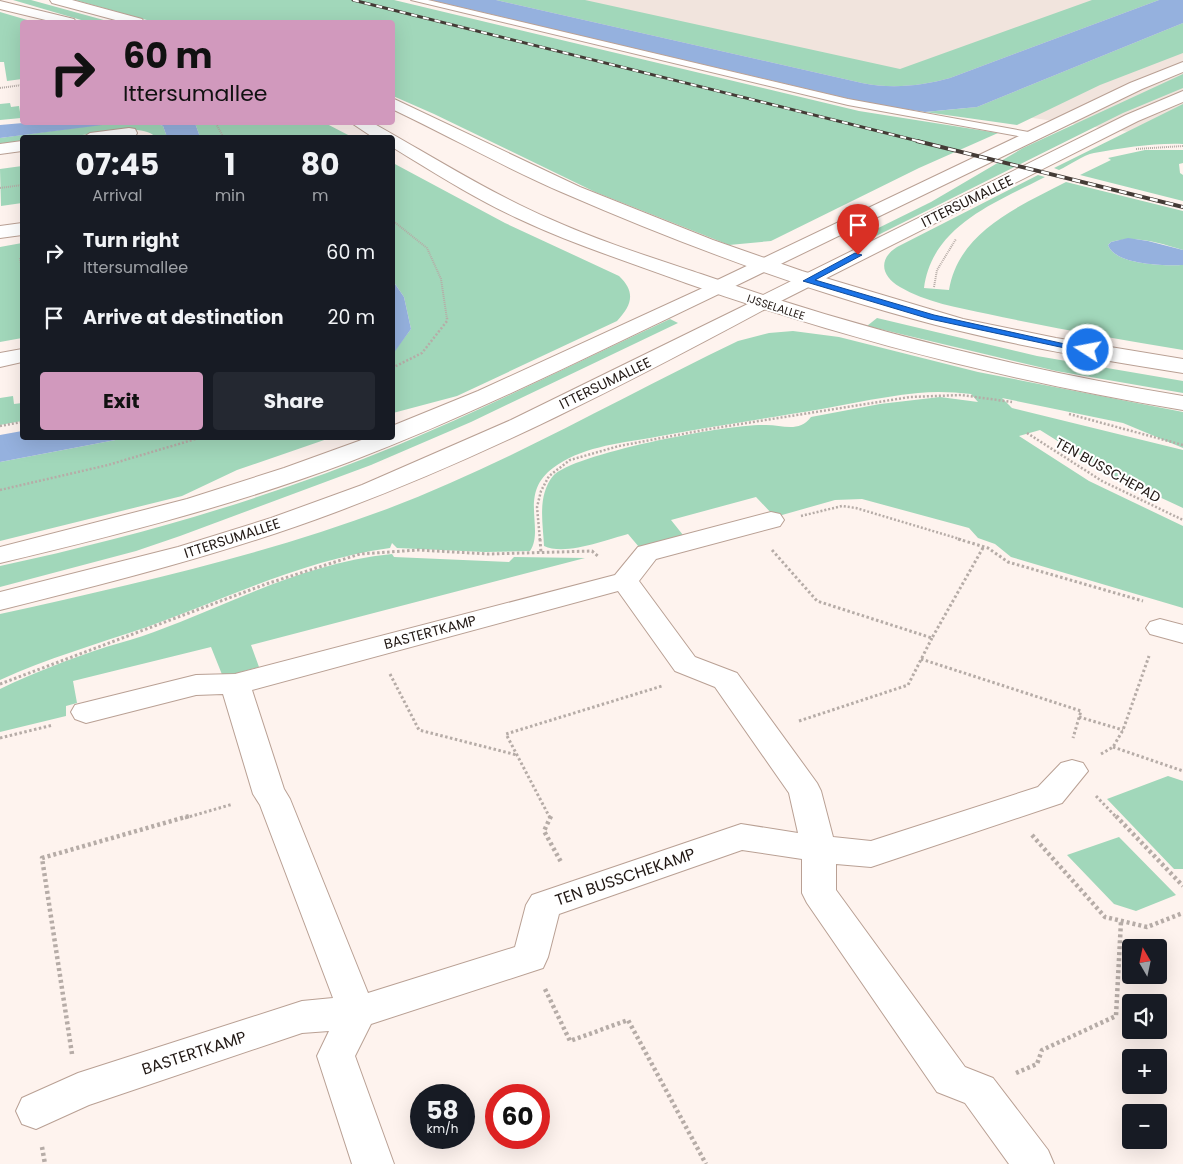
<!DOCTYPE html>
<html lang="en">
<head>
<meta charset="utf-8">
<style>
	:root { --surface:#171b24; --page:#242831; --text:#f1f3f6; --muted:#9ea1a6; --accent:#d199bd }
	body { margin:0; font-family:Poppins,sans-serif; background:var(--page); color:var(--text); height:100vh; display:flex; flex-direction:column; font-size:19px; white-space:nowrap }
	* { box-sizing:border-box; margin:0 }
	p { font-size:16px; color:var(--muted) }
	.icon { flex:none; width:28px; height:28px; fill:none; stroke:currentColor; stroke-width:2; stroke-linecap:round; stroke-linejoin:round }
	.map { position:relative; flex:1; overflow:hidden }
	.details { position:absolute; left:20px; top:135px; width:375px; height:305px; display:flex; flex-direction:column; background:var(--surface); border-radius:5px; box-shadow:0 5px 20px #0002 }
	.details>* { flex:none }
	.banner { position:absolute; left:20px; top:20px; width:375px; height:105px; border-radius:5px; box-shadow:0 5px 20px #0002; background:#d199bd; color:#111; overflow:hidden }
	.needle { width:32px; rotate:351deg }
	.fabs { position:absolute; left:1122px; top:939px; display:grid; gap:10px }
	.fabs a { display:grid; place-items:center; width:45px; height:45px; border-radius:5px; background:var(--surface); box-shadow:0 5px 20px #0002; font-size:25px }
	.speed { position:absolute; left:410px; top:1084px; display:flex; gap:10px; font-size:25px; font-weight:700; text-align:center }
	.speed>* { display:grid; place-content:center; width:65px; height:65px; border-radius:50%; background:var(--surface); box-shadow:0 5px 20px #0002; line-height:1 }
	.speed small { font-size:12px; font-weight:400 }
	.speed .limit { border:8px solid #d22; background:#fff; color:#111 }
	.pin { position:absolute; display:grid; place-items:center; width:42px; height:42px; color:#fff; margin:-51px -21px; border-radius:50% 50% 50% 0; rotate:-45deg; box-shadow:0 0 5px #0007 }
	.pin .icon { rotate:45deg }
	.me { position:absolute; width:55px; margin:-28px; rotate:281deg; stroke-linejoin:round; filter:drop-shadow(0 0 4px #0008) }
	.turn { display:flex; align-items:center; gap:18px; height:105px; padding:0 20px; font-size:22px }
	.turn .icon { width:65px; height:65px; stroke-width:2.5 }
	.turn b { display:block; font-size:35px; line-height:42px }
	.eta { display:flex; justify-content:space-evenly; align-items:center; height:85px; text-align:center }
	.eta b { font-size:30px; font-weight:700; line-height:35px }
	.primary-button { display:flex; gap:10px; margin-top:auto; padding:10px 20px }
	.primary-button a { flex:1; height:58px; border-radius:5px; background:var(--accent); color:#111; font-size:20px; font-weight:700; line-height:58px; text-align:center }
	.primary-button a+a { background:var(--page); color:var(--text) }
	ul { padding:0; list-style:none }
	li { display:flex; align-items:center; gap:15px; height:65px; padding:0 20px }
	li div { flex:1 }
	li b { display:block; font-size:19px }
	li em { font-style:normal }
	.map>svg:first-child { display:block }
	.built { fill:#f1e4dd }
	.green { fill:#a1d7ba }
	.water { fill:#95b1de }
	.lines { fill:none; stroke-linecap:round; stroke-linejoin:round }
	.service-casing { stroke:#b9a094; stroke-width:2 }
	.minor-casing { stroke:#b9a094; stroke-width:2 }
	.tertiary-casing { stroke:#b9a094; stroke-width:2 }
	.secondary-casing { stroke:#b9a094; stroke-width:2 }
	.primary-casing { stroke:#b9a094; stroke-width:2 }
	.path-far3 { stroke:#b6aca7; stroke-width:2; stroke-dasharray:1 1; stroke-linecap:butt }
	.path-far2 { stroke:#b6aca7; stroke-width:2.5; stroke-dasharray:2 2; stroke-linecap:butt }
	.path-far1 { stroke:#b6aca7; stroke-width:3; stroke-dasharray:2.5 2.5; stroke-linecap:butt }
	.path { stroke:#b6aca7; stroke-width:4.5; stroke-dasharray:3 3; stroke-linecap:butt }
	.service { fill:#fff; fill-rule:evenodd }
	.minor { fill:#fff; fill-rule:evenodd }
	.tertiary { fill:#fff; fill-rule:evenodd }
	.secondary { fill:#fff; fill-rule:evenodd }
	.primary { fill:#fff; fill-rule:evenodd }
	.rail-far1-casing { stroke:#443b36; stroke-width:3 }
	.rail-casing { stroke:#443b36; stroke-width:4 }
	.rail-far1 { stroke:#fff; stroke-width:2; stroke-dasharray:6; stroke-linecap:butt }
	.rail { stroke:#fff; stroke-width:2.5; stroke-dasharray:8; stroke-linecap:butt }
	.route { fill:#1a73e8; stroke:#114b97 }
	.labels { text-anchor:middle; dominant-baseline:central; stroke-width:4; stroke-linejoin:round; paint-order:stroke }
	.far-street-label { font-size:11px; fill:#211814; stroke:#fff }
	.street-label { font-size:14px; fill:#211814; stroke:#fff }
	.near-street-label { font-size:16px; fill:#211814; stroke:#fff }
</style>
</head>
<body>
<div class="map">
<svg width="1183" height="1164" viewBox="0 0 1183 1164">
	<rect width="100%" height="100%" fill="#fef3ee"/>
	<path class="built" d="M444,0H1183V140L896,98Z"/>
	<path class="green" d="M13,0H31L111,22H88Z
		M75,0H394L859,111L998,133L919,168L771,241L729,245L595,192L434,114L393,96L392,22H154Z
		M496,0H585L900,69L1092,0H1159L950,78C921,86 892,89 862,83Z
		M0,12L34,22H22V79L7,81L4,62H0Z
		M1183,23V53L1100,85L1017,125L925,112L977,107Z
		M1183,74V88L1123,113L860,244L852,241L931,202L1023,148Z
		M10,103L11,107L19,106L21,118L0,120V104Z
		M1183,104V144C1152,143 1124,148 1094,153C1083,155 1070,165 1059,170L1054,168Z
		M118,122L155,123L163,126L167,137H156C139,121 88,136 65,137C51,138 37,137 22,138V143L0,146V138Z
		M195,123H325L352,137L233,138L224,135L225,137H200Z
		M1145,150H1183V163L1179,164L1180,173L1183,175V201L1080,175L1111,160L1108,158Z
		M393,163L505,223L619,276C636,292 632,305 617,321L457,396L393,413L392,354L411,329L404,297L393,281Z
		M22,166V203L1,206L0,169Z
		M1038,175L1045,177C997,202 932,225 924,288L949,290C959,231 1018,207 1066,182L1183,211V250C1159,243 1136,235 1111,242L1108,245C1115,265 1165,266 1183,265V350C1118,339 1052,328 988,314C959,308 925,302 900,287C881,276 878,259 897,247Z
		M22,243V338L0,342V247Z
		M877,318L1037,356L1183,381V393L1056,371L867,326Z
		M670,319L678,323L471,422L371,465L180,536L136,551L0,587V566C135,537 270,498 398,445C490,406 580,361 670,319Z
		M793,331L839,337L978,372L1183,412V448L1123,423L1002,398L1012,408L1183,450V508L1112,475L1040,430L1019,436L1089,481L1183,526V608L1011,557L995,544L978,538L969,528L862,499L835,500L775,517L756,497L671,520L683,535L639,547L628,534C606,540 565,556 544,546C543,523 537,496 553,476C573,453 733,423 766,425C783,425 799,433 811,417L880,404L940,397L978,402L971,394C954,392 936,391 918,393C876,397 834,408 791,414C744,422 697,429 650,438C618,443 579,448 553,468C518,494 545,529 530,551L485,552L397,548L392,543L390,548C304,560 227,598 147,627C97,644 48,658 0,680V614C130,585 261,556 387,509C508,463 621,397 738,341L769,333Z
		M13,396L14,404L22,403V421L0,425V398Z
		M126,438H330L237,470L182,496L0,541V462Z
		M392,554L394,557L509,562L514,557L585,558L251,645L259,667L223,677L211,647L73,681L77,703L66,706V716L0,732V689C35,672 70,659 106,647C122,642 138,638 154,632C235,602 304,563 392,554Z
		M1168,776L1183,781V869H1174L1107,799Z
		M1119,837L1176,895L1136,911L1114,904L1067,855Z"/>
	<path class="water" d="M430,0H496L862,83C892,89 921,86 950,78L1159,0H1183V23L977,107L925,112L871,104Z
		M23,123V122L118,123L0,138V125Z
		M155,123H195L200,137H167L163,126Z
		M1128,238L1148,241L1183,250V265C1165,266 1115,265 1108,245L1111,242Z
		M393,281L404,297L411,329L393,354Z
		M22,431V438H126L0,462V435Z"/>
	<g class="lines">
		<g class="service-casing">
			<path id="service" d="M411,0H428L848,99L1034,133L1040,136L1034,139L848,105Z"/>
		</g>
		<g class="minor-casing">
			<path id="minor" d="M129,128L135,129L137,133L135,137L82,138L90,133Z
				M22,141V151L0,154V144Z
				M22,223V235L0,238V226Z
				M22,349V362L0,367V353Z
				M771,512L780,514L784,520L780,526L656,559L639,581L695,657L737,673L817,783L821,791L833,837L871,841L1038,787L1061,763L1072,760L1083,763L1088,771L1062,803L871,867L836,864V890L965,1067L993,1078L1048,1150L1054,1164H1009L965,1103L937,1092L807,903L802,893V859L742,850L559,914L548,957L543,968L371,1024L355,1056L394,1164H352L317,1056L329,1031L302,1033L89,1105L36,1129L22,1124L16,1111L22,1098L78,1073L302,1001L333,998L260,805L253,794L223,694L196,695L86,723L75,719L71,712L75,705L196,675L235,674L615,575L638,547ZM618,591L675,671L715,687L789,793L798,833L741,824L532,895L526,905L515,947L368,993L290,799L284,789L252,690Z
				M1160,619L1183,625V643L1150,634L1146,628L1150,622Z"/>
		</g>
		<g class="tertiary-casing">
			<path id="tertiary" d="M718,281L725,283L728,287L725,291C601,350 477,413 349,462C235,505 118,535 0,563V547L187,499L284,468L367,438H392V426L478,391Z
				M762,297L769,299L772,303L769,307C628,383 486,456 336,512C227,553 113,582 0,610V592L178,547L271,518L362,485L511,420Z"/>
		</g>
		<g class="secondary-casing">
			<path id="secondary" d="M1183,62V72L1142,89L725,291L718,293L711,291L708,287L711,283L1130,83Z
				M1183,91V102L1138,121L769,307L762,309L755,307L752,303L755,299L1126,115Z"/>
		</g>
		<g class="primary-casing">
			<path id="primary" d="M50,0H72L142,19L144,22H123L52,3Z
				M0,1L74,19L76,22H54L0,9Z
				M392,98L580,187L713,240L802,271L963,319L1056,338L1183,359V373C1108,361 1033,349 960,331C825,298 693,249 566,194C507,169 451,137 392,109Z
				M350,122H371C430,155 488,192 550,219C599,241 650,257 701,274C858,329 1018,369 1183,396V410C1013,382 848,340 686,283C629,262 572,244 517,218C474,198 433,172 392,147V138H374Z"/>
		</g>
		<path class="path-far3" d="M0,88L22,85
			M215,122L224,138
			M1136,149L1183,146
			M0,188L22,185
			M392,220L427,248L441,279L447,319
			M20,258L22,272
			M934,287L937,270L956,239"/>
		<path class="path-far2" d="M392,368L422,353L447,321V318
			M1069,414L1183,445
			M0,426L22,422
			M1027,433L1102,481L1183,520
			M0,490L108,465L199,438
			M801,516L842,506L856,508L963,540
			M540,540L537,507L541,491L549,476L570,460L619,446L709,429L910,397L961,395L1012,402"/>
		<path class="path-far1" d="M540,539L541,553
			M958,539L988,548L1008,562L1143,601
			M772,550L817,601L932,638L984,546
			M921,659L1081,711L1073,738
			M390,674L419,730L517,755
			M0,684L266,584L360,554L418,550L489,554L592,551L599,557
			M1079,717L1123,730
			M799,721L908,685L932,638
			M0,738L53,725
			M1113,747L1183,771
			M1101,754L1113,747L1123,730L1149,656
			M1096,796L1117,818
			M185,818L233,804
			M550,818L506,734L662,686"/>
		<path class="path" d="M551,816L544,831L561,862
			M1116,816L1183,886
			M1032,835L1105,917L1147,927L1183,913
			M545,989L570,1041L628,1020L706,1164
			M72,1054L42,858L189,816
			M1016,1073L1037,1064L1042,1050L1116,1016L1121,921
			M42,1147L45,1164"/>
		<use href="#service" class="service"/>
		<use href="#minor" class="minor"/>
		<use href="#tertiary" class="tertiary"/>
		<use href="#secondary" class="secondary"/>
		<use href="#primary" class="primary"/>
		<g class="rail-far1-casing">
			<path id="rail-far1" d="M353,0L922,142"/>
		</g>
		<g class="rail-casing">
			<path id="rail" d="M917,141L1183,207"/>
		</g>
		<use href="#rail-far1" class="rail-far1"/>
		<use href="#rail" class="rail"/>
	</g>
	<path class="route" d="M855,253L862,255L815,280L934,315L1092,350L1088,353L930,319L803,281Z"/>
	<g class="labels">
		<g class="far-street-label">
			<text transform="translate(776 307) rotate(18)">IJSSELALLEE</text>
		</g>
		<g class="street-label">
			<text transform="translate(967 201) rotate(-26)">ITTERSUMALLEE</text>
			<text transform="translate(605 383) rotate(-26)">ITTERSUMALLEE</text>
			<text transform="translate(1108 470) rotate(29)">TEN BUSSCHEPAD</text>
			<text transform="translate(232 538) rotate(-18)">ITTERSUMALLEE</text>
			<text transform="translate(430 632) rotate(-15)">BASTERTKAMP</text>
		</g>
		<g class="near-street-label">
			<text transform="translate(625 877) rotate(-19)">TEN BUSSCHEKAMP</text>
			<text transform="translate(194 1053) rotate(-18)">BASTERTKAMP</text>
		</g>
	</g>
</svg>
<div class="fabs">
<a><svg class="needle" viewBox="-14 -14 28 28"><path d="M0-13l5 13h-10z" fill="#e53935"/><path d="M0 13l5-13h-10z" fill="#9ea1a6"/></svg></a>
<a><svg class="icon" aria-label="sound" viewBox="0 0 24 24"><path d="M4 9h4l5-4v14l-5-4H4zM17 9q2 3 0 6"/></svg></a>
<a>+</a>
<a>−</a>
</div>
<div class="speed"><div>58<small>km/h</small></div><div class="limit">60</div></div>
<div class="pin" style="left:858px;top:255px;background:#d93025"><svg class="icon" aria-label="arrive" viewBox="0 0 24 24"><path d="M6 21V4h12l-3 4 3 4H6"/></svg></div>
<svg class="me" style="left:1088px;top:350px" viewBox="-20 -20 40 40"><circle r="17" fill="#1a73e8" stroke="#fff" stroke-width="3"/><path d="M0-11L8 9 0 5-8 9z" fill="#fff"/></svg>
<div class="banner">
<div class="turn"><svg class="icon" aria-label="right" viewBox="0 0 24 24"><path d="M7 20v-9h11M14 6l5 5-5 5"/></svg><div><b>60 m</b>Ittersumallee</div></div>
</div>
<section class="details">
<div class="eta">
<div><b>07:45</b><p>Arrival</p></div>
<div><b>1</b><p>min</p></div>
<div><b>80</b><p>m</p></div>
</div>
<ul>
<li><svg class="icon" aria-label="right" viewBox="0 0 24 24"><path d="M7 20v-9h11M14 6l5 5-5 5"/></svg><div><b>Turn right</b><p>Ittersumallee</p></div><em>60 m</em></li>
<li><svg class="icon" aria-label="arrive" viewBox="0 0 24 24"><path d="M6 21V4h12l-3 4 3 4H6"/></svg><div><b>Arrive at destination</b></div><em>20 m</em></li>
</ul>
<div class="primary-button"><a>Exit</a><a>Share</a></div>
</section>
</div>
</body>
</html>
